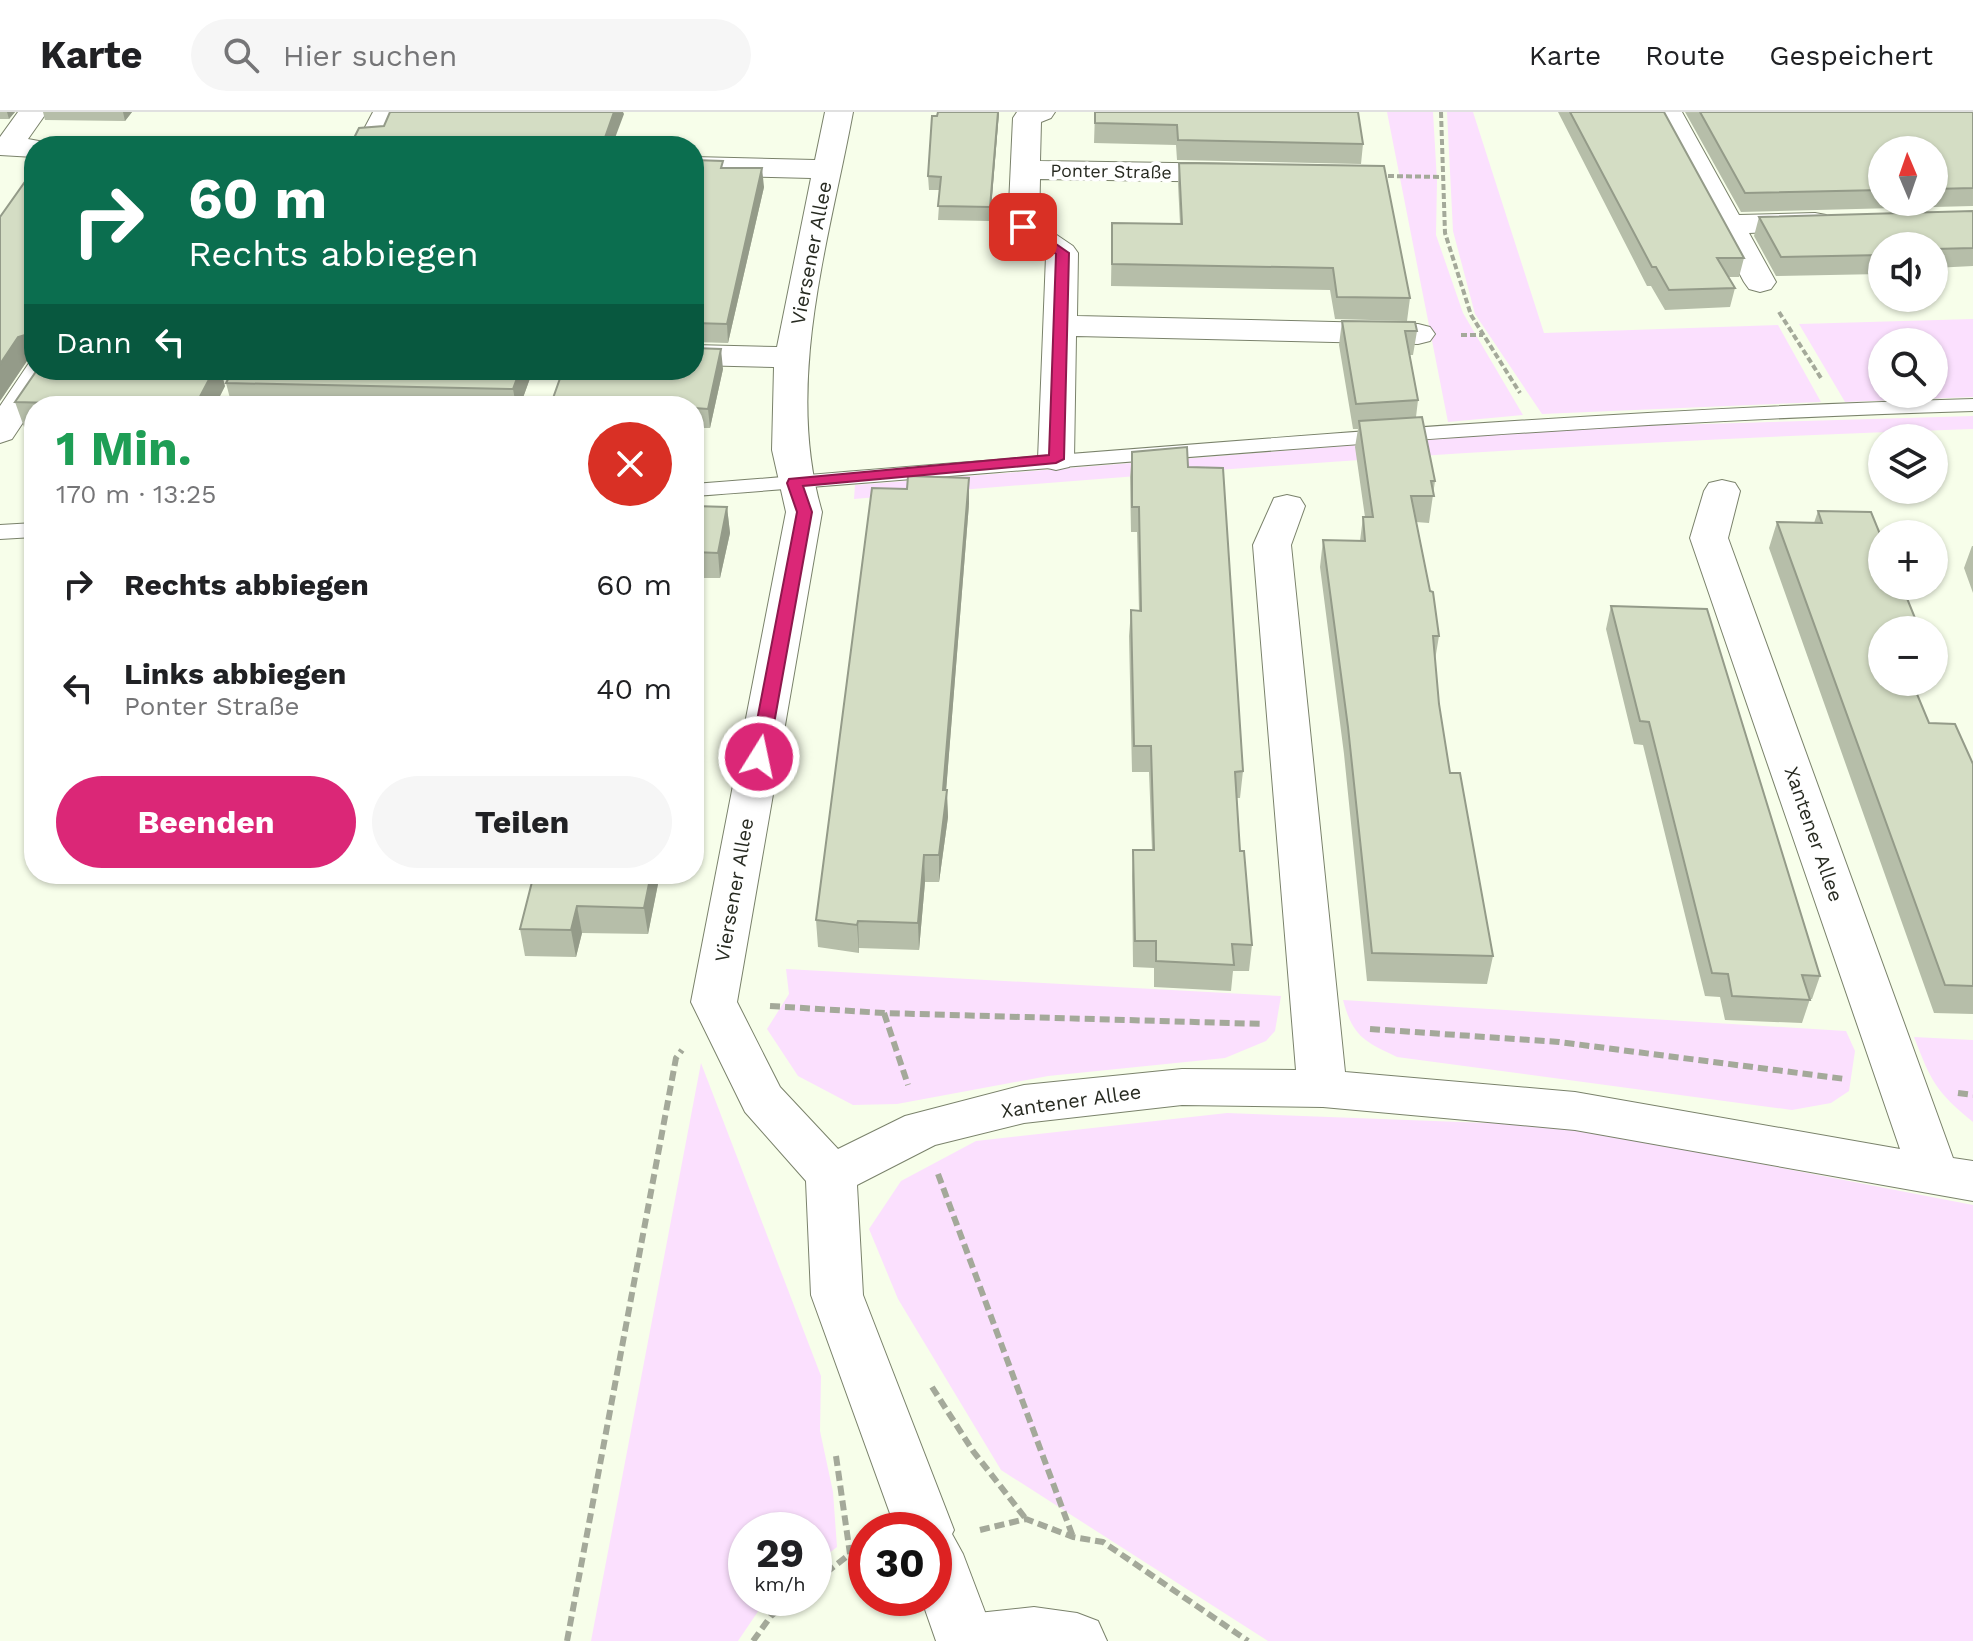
<!DOCTYPE html>
<html lang="de">
<head>
<meta charset="utf-8">
<style>
	:root { --surface:#fff; --page:#f6f6f6; --text:#202124; --muted:#757577; --line:#e0e0e0; --accent:#db2777 }
	body { margin:0; font-family:"Work Sans",sans-serif; background:var(--page); color:var(--text); height:100vh; display:flex; flex-direction:column; font-size:30px; white-space:nowrap }
	* { box-sizing:border-box; margin:0 }
	p { font-size:26px; color:var(--muted) }
	.icon { flex:none; width:44px; height:44px; fill:none; stroke:currentColor; stroke-width:2; stroke-linecap:round; stroke-linejoin:round }
	.map { position:relative; flex:1; overflow:hidden }
	.drawer { position:absolute; left:24px; top:284px; width:680px; height:488px; display:flex; flex-direction:column; background:var(--surface); border-radius:32px; box-shadow:0 2px 6px #0004 }
	.drawer>* { flex:none }
	.top-card { position:absolute; left:24px; top:24px; width:680px; height:244px; border-radius:32px; box-shadow:0 2px 6px #0004; background:#0b6e4f; color:#fff; overflow:hidden }
	.needle { width:52px; rotate:358deg }
	.tools { position:absolute; left:1868px; top:24px; display:grid; gap:16px }
	.tools a { display:grid; place-items:center; width:80px; height:80px; border-radius:50%; background:var(--surface); box-shadow:0 2px 6px #0004; font-size:40px }
	.speed { position:absolute; left:728px; top:1400px; display:flex; gap:16px; font-size:40px; font-weight:700; text-align:center }
	.speed>* { display:grid; place-content:center; width:104px; height:104px; border-radius:50%; background:var(--surface); box-shadow:0 2px 6px #0004; line-height:1 }
	.speed small { font-size:20px; font-weight:400 }
	.speed .limit { border:12px solid #d22; background:#fff; color:#111 }
	.pin { position:absolute; display:grid; place-items:center; width:68px; height:68px; color:#fff; margin:-34px; border-radius:16px; box-shadow:0 4px 12px #0006 }
	.me { position:absolute; width:88px; margin:-44px; rotate:10deg; stroke-linejoin:round; filter:drop-shadow(0 0 6px #0008) }
	.turn { display:flex; align-items:center; gap:28px; height:168px; padding:0 32px; font-size:36px }
	.turn .icon { width:104px; height:104px; stroke-width:2.5 }
	.turn b { display:block; font-size:56px; line-height:68px }
	.then { display:flex; align-items:center; height:76px; padding:0 32px; background:#0003; gap:16px; font-size:30px }
	.round { display:grid; place-items:center; flex:none; width:84px; height:84px; border-radius:42px; background:var(--page) }
	.overview { display:flex; align-items:center; justify-content:space-between; height:136px; padding:0 32px }
	h1 { font-size:48px; font-weight:700; line-height:60px; color:#1e9e55 }
	.button { display:flex; gap:16px; margin-top:auto; padding:16px 32px }
	.button a { flex:1; height:92px; border-radius:48px; background:var(--accent); color:#fff; font-size:32px; font-weight:700; line-height:92px; text-align:center }
	.button a+a { background:var(--page); color:var(--text) }
	ul { padding:0; list-style:none }
	li { display:flex; align-items:center; gap:24px; height:104px; padding:0 32px }
	li div { flex:1 }
	li b { display:block; font-size:30px }
	li em { font-style:normal }
	header { display:flex; align-items:center; gap:48px; box-sizing:border-box; height:112px; padding:0 40px; background:var(--surface); border-bottom:2px solid var(--line) }
	header strong { font-size:38px }
	nav { display:flex; gap:44px; margin-inline-start:auto; font-size:28px }
	.search { width:560px; height:72px; background:var(--page); display:flex; align-items:center; gap:20px; box-sizing:border-box; padding:0 28px; border-radius:44px; color:var(--muted); font-size:30px }
	.map>svg:first-child { display:block }
	.green { fill:#fbe0fe; fill-rule:evenodd }
	.lines { fill:none; stroke-linecap:round; stroke-linejoin:round }
	.service-casing { stroke:#7a826b; stroke-width:2 }
	.minor-casing { stroke:#7a826b; stroke-width:2 }
	.secondary-casing { stroke:#7a826b; stroke-width:2 }
	.path-far1 { stroke:#a4a99a; stroke-width:4; stroke-dasharray:6 3; stroke-linecap:butt }
	.path { stroke:#a4a99a; stroke-width:6; stroke-dasharray:10 5; stroke-linecap:butt }
	.service { fill:#fff; fill-rule:evenodd }
	.minor { fill:#fff; fill-rule:evenodd }
	.secondary { fill:#fff; fill-rule:evenodd }
	.wall { fill:#b6bea9; fill-rule:evenodd }
	.shaded-wall { fill:#949b89 }
	.building { fill:#d4ddc4; stroke:#949b89; stroke-width:2 }
	.route { fill:#db2777; stroke:#8e194d; stroke-width:2 }
	.labels { text-anchor:middle; dominant-baseline:central; stroke-width:8; stroke-linejoin:round; paint-order:stroke }
	.far-street-label { font-size:18px; fill:#272a21; stroke:#fff }
	.street-label { font-size:20px; fill:#272a21; stroke:#fff }
</style>
</head>
<body>
<header>
<strong>Karte</strong>
<div class="search"><svg class="icon" aria-label="search" viewBox="0 0 24 24"><circle cx="10" cy="10" r="6"/><path d="M15 15l6 6"/></svg>Hier suchen</div>
<nav><a>Karte</a><a>Route</a><a>Gespeichert</a></nav>
</header>
<div class="map">
<svg width="1973" height="1529" viewBox="0 0 1973 1529">
	<rect width="100%" height="100%" fill="#f7feea"/>
	<path class="green" d="M1387,0H1433L1437,69L1436,123L1463,201L1523,303L1448,310Z
		M1447,0H1473L1544,221L1778,213L1821,290L1542,302L1475,202L1453,119Z
		M1973,207V285L1845,290L1799,212ZM1882,230H1934V282H1882Z
		M1973,304V317C1599,329 1226,355 854,387L855,373L1569,316Z
		M786,857L1281,884L1275,919L1266,929L1225,946L1048,964L897,992L853,993L798,964L767,917L789,882Z
		M1343,888L1846,919L1855,939L1849,979L1831,991L1792,998L1397,945C1364,929 1353,925 1343,888Z
		M1914,925L1973,928V1010C1936,980 1931,969 1914,925Z
		M701,951L821,1264L820,1319L833,1380L837,1435L814,1453V1418H746V1486H772L761,1495L738,1529H591Z
		M1227,1001L1566,1014L1973,1093V1529H1268L1001,1358L898,1187L869,1117L901,1069L976,1029Z"/>
	<g class="lines">
		<g class="service-casing">
			<path id="service" d="M1973,287V299C1545,311 1120,352 694,384V372C1120,339 1545,299 1973,287Z
				M34,411V425L0,427V413Z"/>
		</g>
		<g class="minor-casing">
			<path id="minor" d="M18,0H47L28,27L44,30L47,34H34V45L0,43V25Z
				M373,0H401L385,34H355Z
				M825,0H853C829,129 784,271 822,400L737,890L780,975L838,1037L905,1004L1024,973L1182,957L1296,958L1253,433L1274,386L1287,383L1300,386L1305,394L1291,433L1345,960L1575,980L1900,1037L1690,426L1704,379L1709,371L1722,368L1735,371L1740,379L1728,426L1953,1046L1973,1049V1089L1575,1018L1323,995L1182,993L1024,1011L935,1033L857,1073L863,1183L954,1418L952,1422L963,1442L996,1529H936L921,1486H934V1418H896L811,1183L806,1069L745,1000L691,890L786,400L772,338L774,255L694,253V233L777,235L811,66L694,63V45L815,48Z
				M1017,0H1055L1051,6L1041,10L1040,49L1239,52L1250,55L1254,61L1250,67L1239,70L1040,67L1039,111L1073,134L1078,141L1077,204L1418,212L1430,215L1435,222L1430,229L1418,232L1076,224L1074,347L1069,355L1056,358L1043,355L1038,347L1046,144L1012,122L1008,115L1013,6Z
				M1654,0H1682L1739,103L1815,101L1826,103L1830,110L1826,117L1749,121L1776,170L1771,177L1760,180L1749,177L1744,170Z
				M34,250V258H58L12,327L0,331V294L29,251Z"/>
		</g>
		<g class="secondary-casing">
			<path id="secondary" d="M1034,1495L1077,1501L1098,1509L1107,1529H948L957,1509L978,1501Z"/>
		</g>
		<path class="path-far1" d="M1441,0L1445,121L1471,203L1520,281
			M1388,64L1444,65
			M1779,200L1821,266
			M1461,223H1483"/>
		<path class="path" d="M770,894L884,901L1264,912
			M884,901L908,973
			M1370,917L1559,930L1845,967
			M1958,981L1973,983
			M938,1062L1073,1425
			M932,1275L973,1339L1026,1407
			M836,1344L850,1442
			M980,1418L1026,1407L1073,1425L1103,1430L1248,1529
			M814,1470L850,1442L866,1439
			M567,1529L676,946L682,938
			M753,1529L771,1504L793,1486"/>
		<use href="#service" class="service"/>
		<use href="#minor" class="minor"/>
		<use href="#secondary" class="secondary"/>
	</g>
	<path class="wall" d="M0,0H15L9,7H0Z
		M43,0H132L125,9L45,8Z
		M999,0L990,109L938,108L940,78H929L928,64Z
		M1095,0L1363,32L1361,52L1177,48L1176,33L1094,31Z
		M1558,0H1664L1744,146L1739,165H1728L1735,176L1730,195L1665,198L1651,174H1647Z
		M1685,0H1973V94L1741,100ZM1882,38H1934V90H1882Z
		M694,48L723,56L764,75L728,231L694,230Z
		M1179,51L1410,186L1407,209L1335,207L1330,178L1111,174L1112,111L1180,112L1178,72Z
		M34,57V248L33,247L27,249L0,289Z
		M1973,99V154L1934,156V134H1882V157L1881,162L1776,164L1754,124L1759,105Z
		M1342,209L1417,219L1413,243H1410L1418,288L1416,305L1435,369L1429,411L1416,410L1439,524L1435,548L1439,592L1450,661L1493,844L1487,872L1367,869L1344,642L1320,455L1323,428L1360,429L1363,405H1365L1355,335L1358,317H1353L1339,233Z
		M723,257L710,316H694V294H553L552,289Z
		M233,258H533L520,294H232L226,271Z
		M225,274L215,294H34V315H24L15,290Z
		M1132,340L1188,355L1243,659L1240,686H1237L1240,739L1252,833L1249,859H1233L1231,879L1154,875V856L1133,855L1132,764L1133,738H1152L1149,660H1132L1129,524L1131,498L1139,499L1137,420H1131L1130,365Z
		M969,392L946,678L948,705L939,770H925L919,838L859,836V841L818,835L816,808Z
		M694,394L727,395L730,421L720,466H694Z
		M1818,399L1915,506L1913,514L1882,518L1929,611L1973,652V902L1934,901L1769,436L1777,410L1814,411Z
		M1972,434H1973V481L1964,456Z
		M1611,494L1820,864L1812,887H1810L1802,911L1725,908L1720,885L1705,884L1643,633L1634,632L1606,517Z
		M534,762H660L648,822L582,821L576,845L525,844L520,817Z"/>
	<path class="shaded-wall" d="M7,0H15L9,7Z
		M123,0H132L125,9Z
		M614,0H623L624,2L612,34H602Z
		M998,0L999,1L990,109V95Z
		M762,56L764,75L728,231L727,212Z
		M25,223L33,247L27,249L0,289V252L18,225Z
		M721,237L723,257L710,316L708,297Z
		M214,258H221L225,274L215,294H195Z
		M520,258H533L520,294H516L513,277Z
		M969,366V392L944,705L943,678Z
		M727,395L730,421L720,466L718,441Z
		M947,678L948,705L939,770V743Z
		M924,743L925,770L919,838L918,811Z
		M651,762H660L648,822L644,796Z
		M577,794L582,821L576,845L571,818Z
		M858,809L859,836V841L857,813Z"/>
	<path class="building" d="M390,0H614L602,34H350L359,16L384,14Z
		M938,0H998L990,95L938,94L941,65L928,64L932,4H937Z
		M1095,0H1358L1363,32L1178,28L1177,13L1095,11Z
		M1570,0H1664L1744,146H1717L1735,176L1669,178L1656,155H1652Z
		M1700,0H1973V76L1934,77V38H1882V78L1745,81Z
		M53,31L130,32L129,34H51Z
		M694,48L723,49L721,56H762L727,212L694,211Z
		M1179,51L1384,54L1410,186L1337,185L1333,156L1112,152V111L1182,112Z
		M34,57V231H29L25,223L18,225L0,252V105Z
		M1973,99V136L1934,137V134H1882V143L1781,145L1759,105Z
		M1342,209L1415,210L1417,219H1405L1418,288L1356,292Z
		M694,236L721,237L708,297L694,296V294H606L607,290L552,289L563,258H694Z
		M37,258H214L195,294H130V293L15,290Z
		M233,258H520L513,277L226,271Z
		M1422,305L1435,369H1431L1434,384H1411L1430,479L1433,480L1439,524H1433L1439,592L1450,661H1460L1493,844L1372,841L1348,615L1323,428L1365,429L1363,405H1373L1359,309Z
		M1187,335L1188,355L1223,356L1243,659L1235,660L1240,739H1244L1252,833L1232,832L1234,853L1156,849V829H1135L1133,738H1154L1151,634H1134L1131,498L1141,499L1139,395H1132V340Z
		M908,364L969,366L943,678H947L939,743H924L918,811L858,809L857,813L816,808L872,376L907,377Z
		M694,394L727,395L718,441L694,440Z
		M1818,399L1871,400L1882,427V474H1902L1915,506H1909L1914,518H1882V570H1912L1929,611L1955,612L1973,652V874L1945,873L1777,410L1822,411Z
		M1611,494L1707,497L1820,864L1802,863L1810,888L1732,884L1728,862L1712,861L1649,610L1640,609Z
		M534,762H651L644,796L577,794L571,818L520,817Z"/>
	<path class="route" d="M1018,112H1027L1069,141L1064,347L1056,351L803,374L812,400L768,645L765,649H753L750,645L797,400L787,371L789,367L1049,343L1056,142L1018,117Z"/>
	<g class="labels">
		<g class="far-street-label">
			<text transform="translate(1111 59) rotate(1)">Ponter Straße</text>
		</g>
		<g class="street-label">
			<text transform="translate(811 141) rotate(-79)">Viersener Allee</text>
			<text transform="translate(1814 722) rotate(71)">Xantener Allee</text>
			<text transform="translate(734 778) rotate(-80)">Viersener Allee</text>
			<text transform="translate(1071 989) rotate(-8)">Xantener Allee</text>
		</g>
	</g>
</svg>
<div class="tools">
<a><svg class="needle" viewBox="-14 -14 28 28"><path d="M0-13l5 13h-10z" fill="#e53935"/><path d="M0 13l5-13h-10z" fill="#757577"/></svg></a>
<a><svg class="icon" aria-label="sound" viewBox="0 0 24 24"><path d="M4 9h4l5-4v14l-5-4H4zM17 9q2 3 0 6"/></svg></a>
<a><svg class="icon" aria-label="search" viewBox="0 0 24 24"><circle cx="10" cy="10" r="6"/><path d="M15 15l6 6"/></svg></a>
<a><svg class="icon" aria-label="layers" viewBox="0 0 24 24"><path d="M12 4l9 5-9 5-9-5zM3 14l9 5 9-5"/></svg></a>
<a>+</a>
<a>−</a>
</div>
<div class="speed"><div>29<small>km/h</small></div><div class="limit">30</div></div>
<div class="pin" style="left:1023px;top:115px;background:#d93025"><svg class="icon" aria-label="arrive" viewBox="0 0 24 24"><path d="M6 21V4h12l-3 4 3 4H6"/></svg></div>
<svg class="me" style="left:759px;top:645px" viewBox="-20 -20 40 40"><circle r="17" fill="#db2777" stroke="#fff" stroke-width="3"/><path d="M0-11L8 9 0 5-8 9z" fill="#fff"/></svg>
<div class="top-card">
<div class="turn"><svg class="icon" aria-label="right" viewBox="0 0 24 24"><path d="M7 20v-9h11M14 6l5 5-5 5"/></svg><div><b>60 m</b>Rechts abbiegen</div></div>
<div class="then">Dann<svg class="icon" aria-label="left" viewBox="0 0 24 24"><path d="M17 20v-9H6M10 6l-5 5 5 5"/></svg></div>
</div>
<section class="drawer">
<div class="overview"><div><h1>1 Min.</h1><p>170 m · 13:25</p></div><a class="round" style="background:#d93025;color:#fff"><svg class="icon" aria-label="close" viewBox="0 0 24 24"><path d="M6 6l12 12M18 6L6 18"/></svg></a></div>
<ul>
<li><svg class="icon" aria-label="right" viewBox="0 0 24 24"><path d="M7 20v-9h11M14 6l5 5-5 5"/></svg><div><b>Rechts abbiegen</b></div><em>60 m</em></li>
<li><svg class="icon" aria-label="left" viewBox="0 0 24 24"><path d="M17 20v-9H6M10 6l-5 5 5 5"/></svg><div><b>Links abbiegen</b><p>Ponter Straße</p></div><em>40 m</em></li>
</ul>
<div class="button"><a>Beenden</a><a>Teilen</a></div>
</section>
</div>
</body>
</html>
